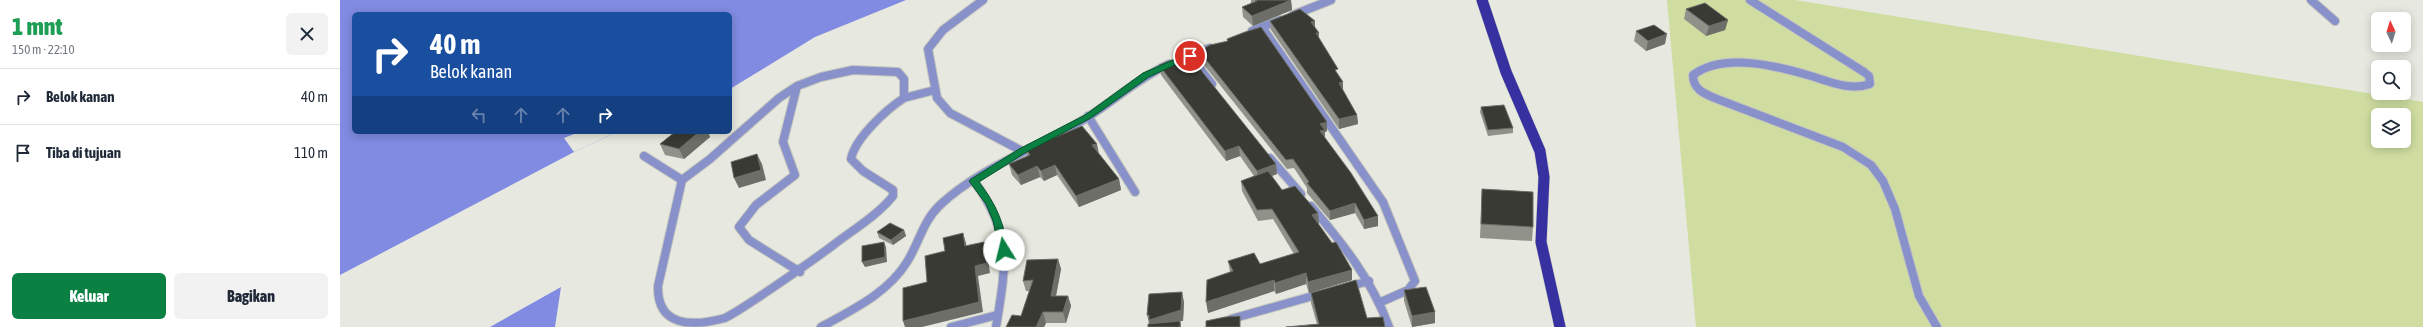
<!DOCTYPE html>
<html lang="id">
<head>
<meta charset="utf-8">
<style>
	:root { --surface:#fff; --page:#f2f2f3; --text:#1f2937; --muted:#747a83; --line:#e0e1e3; --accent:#0b8043 }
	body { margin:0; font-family:"Asap Condensed",sans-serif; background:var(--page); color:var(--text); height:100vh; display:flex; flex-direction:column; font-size:15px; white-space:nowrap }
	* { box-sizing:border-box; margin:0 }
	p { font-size:13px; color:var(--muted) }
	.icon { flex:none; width:22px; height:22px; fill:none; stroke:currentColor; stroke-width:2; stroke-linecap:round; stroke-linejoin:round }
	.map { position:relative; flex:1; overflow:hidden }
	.details { display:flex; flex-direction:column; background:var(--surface); width:340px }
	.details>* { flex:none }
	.hud { position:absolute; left:12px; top:12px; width:380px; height:122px; border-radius:6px; box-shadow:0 2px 10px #0003; background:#1a4fa0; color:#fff; overflow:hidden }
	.needle { width:26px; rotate:356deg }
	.buttons { position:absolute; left:2031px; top:12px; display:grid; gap:8px }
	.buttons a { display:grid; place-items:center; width:40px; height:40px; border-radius:6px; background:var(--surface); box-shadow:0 2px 10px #0003; font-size:20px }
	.pin { position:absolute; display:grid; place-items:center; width:34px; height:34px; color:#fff; margin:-17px; border:2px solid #fff; border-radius:50%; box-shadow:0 1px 4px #0007 }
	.me { position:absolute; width:44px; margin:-22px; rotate:351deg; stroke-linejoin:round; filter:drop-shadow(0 0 3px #0008) }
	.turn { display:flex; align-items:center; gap:14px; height:84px; padding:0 12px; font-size:18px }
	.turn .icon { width:52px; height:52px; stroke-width:2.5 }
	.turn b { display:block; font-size:28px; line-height:34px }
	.lanes { display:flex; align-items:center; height:38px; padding:0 12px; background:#0003; justify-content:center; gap:20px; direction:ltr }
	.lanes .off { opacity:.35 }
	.round { display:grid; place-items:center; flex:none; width:42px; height:42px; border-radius:6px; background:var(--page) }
	.summary { display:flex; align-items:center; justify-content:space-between; height:68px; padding:0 12px }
	h1 { font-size:24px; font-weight:800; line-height:30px; color:#1e9e55 }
	.button { display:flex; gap:8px; margin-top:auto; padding:8px 12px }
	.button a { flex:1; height:46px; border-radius:6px; background:var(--accent); color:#fff; font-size:16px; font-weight:800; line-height:46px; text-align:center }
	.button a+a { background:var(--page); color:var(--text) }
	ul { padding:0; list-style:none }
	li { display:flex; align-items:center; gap:12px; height:56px; padding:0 12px; border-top:1px solid var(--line) }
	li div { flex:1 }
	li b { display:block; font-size:15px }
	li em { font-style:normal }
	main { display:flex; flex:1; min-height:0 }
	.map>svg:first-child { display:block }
	.green { fill:#cfdda1; fill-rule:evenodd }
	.water { fill:#808be1 }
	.pier { fill:#e7e9e0 }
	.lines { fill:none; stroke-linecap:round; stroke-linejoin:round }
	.service-casing { stroke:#c4c6be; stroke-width:10 }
	.minor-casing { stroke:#c4c6be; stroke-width:10 }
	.trunk-casing { stroke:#c4c6be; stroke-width:12 }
	.service { stroke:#8891ca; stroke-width:8 }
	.minor { stroke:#8891ca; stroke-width:8 }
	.trunk { stroke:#3730a1; stroke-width:11 }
	.wall { fill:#90928a }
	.shaded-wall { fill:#6c6e67 }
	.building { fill:#383a33; stroke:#6c6e67 }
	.route { fill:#0b8043; stroke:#07532c }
</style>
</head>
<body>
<main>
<section class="details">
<div class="summary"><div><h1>1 mnt</h1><p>150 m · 22:10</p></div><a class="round"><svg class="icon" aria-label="close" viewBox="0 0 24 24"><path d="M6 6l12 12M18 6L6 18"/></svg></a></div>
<ul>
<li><svg class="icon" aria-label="right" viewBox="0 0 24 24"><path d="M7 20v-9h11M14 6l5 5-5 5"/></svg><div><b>Belok kanan</b></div><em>40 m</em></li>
<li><svg class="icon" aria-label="arrive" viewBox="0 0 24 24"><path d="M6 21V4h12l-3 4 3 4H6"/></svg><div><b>Tiba di tujuan</b></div><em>110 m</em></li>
</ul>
<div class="button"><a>Keluar</a><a>Bagikan</a></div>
</section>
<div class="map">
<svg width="2083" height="327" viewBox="0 0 2083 327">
	<rect width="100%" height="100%" fill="#e7e9e0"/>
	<path class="green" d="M1327,0H1455L2083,102V327H1356ZM2038,115H2064V141H2038Z"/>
	<path class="water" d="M0,0H566L475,37L390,89V14H14V132H277L234,152L0,275Z
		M221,287L215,327H150Z"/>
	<path class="pier" d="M239,132H277L234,152L224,138Z"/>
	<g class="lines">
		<g class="service-casing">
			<path id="service" d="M643,0L603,30L588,49L597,98L610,113L682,151
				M513,70L558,72L564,79V98C547,109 515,138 511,159L523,171L553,190V196C537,216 511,231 492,246C468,264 444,280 419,297C408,304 397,312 385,318C352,327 317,327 318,286L342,180L370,159L439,98L457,86L481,77Z
				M457,86L443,142L455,175L416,205L399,227L409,240L460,272
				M564,98L595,90
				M748,116L795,192
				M304,156L342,180
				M611,327L657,315"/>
		</g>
		<g class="minor-casing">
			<path id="minor" d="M1410,0L1524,72L1529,76L1530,84C1510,91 1491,82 1471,76C1437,66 1384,52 1353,75C1353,90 1365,94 1377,99L1503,147L1531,165L1543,181L1555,209L1579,296L1597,327
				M1971,0L1995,21
				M953,15L991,0
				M922,27L1043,202L1075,281L1068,290L1041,302
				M912,31L940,20
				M850,56L872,84
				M839,60L870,48
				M930,158L961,194
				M634,181C673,234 666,266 656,327
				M971,206C1003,244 1032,280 1049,327
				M1007,287L1029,281
				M891,319L980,294
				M481,327C512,310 548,293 567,262C579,243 583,221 600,205C643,165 700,148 748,117C776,99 799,78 829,64"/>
		</g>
		<g class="trunk-casing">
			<path id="trunk" d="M1142,0L1166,72L1200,151L1204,177L1201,242L1220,327"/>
		</g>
		<use href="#service" class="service"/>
		<use href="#minor" class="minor"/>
		<use href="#trunk" class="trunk"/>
	</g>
	<path class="wall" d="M911,0H951L952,10L913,26L903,17L902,7L911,4Z
		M1346,9L1388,20L1385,30L1366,36L1344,19Z
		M930,21L975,27L979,33V39L998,75L1003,91L1017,115L1018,124L999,129L931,30Z
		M1296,31L1325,44L1306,51L1294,41Z
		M887,39L987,131L985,132V138L1038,226L1024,229L1015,213L990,220L967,193V188L954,168L947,169L860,60L859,51L887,41Z
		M819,65L937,174L932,176L942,190L978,213L979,224H978L992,243L1012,270V280L969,293L966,284L936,294L934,291L868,313L890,272L888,261L920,264L954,254L933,219L918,221L902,191L901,181L914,176L900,156L886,161L821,75Z
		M1141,107L1173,128V133L1148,136L1140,112Z
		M335,132H368L370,137L344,159L325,155L320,144Z
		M686,149L759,154L779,179L781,190L739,207L717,175L704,181L700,177L681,185L672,175L669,164L687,156Z
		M1142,189L1193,227L1192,241L1140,238Z
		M564,230L566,236L553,245L539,238L537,232Z
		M718,259L721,269L716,296H728L731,306L726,323H706L704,327H666L681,316L689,291H686L683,281Z
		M1064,290L1095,312V323L1072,327L1064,301Z
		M842,292L844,303L843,321H840L841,327H808L809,324L807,315Z
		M971,293L1027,318L977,324L971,303Z"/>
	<path class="shaded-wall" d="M951,0L952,10L913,26L912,16Z
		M1388,20L1385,30L1366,36L1369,26Z
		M975,21V30L971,22Z
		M976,33H979V42Z
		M1327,34L1325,44L1306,51L1308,41Z
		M1003,82V92L999,83Z
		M1017,115L1018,124L999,129V119Z
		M987,122V131L985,132V140L981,141L980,124Z
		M359,132H368L370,137L344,159L339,149Z
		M757,144L759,154L752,145Z
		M899,146L900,156L886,161L885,151Z
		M417,154L422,164L426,180L399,188L394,178Z
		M936,164L937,174L918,181L917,171Z
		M715,165L717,175L704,181L701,171Z
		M697,166L700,177L681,185L678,175Z
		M779,179L781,190L739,207L736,196Z
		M1015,203V213L990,220V211Z
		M978,213L979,224L972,226V215Z
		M1038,216V226L1024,229V220Z
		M564,230L566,236L553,245L551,240Z
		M623,233L626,243L628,256L625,246Z
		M544,242L546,247L547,262L525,267L522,262Z
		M644,242L647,252L650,273L638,276L643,312L582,327H565L563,321Z
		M718,259L721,269L714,306L711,296Z
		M1012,270V280L969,293L968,282Z
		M966,273V284L936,294L935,283Z
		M934,280V291L868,313L866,302Z
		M842,292L844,303L843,321H840L841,327H810L809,320Z
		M728,296L731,306L726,323L723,312Z
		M703,312L706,323L704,327H696Z
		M1095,312V323L1072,327V316Z"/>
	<path class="building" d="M915,0H951L912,16L902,7L917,1Z
		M1365,3L1388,20L1369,26L1346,9Z
		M960,9L975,21L971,22L979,33H976L998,69L995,70L1003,82L999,83L1017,115L999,119L930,21Z
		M1314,25L1327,34L1308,41L1296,31Z
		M921,27L987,122L980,124L985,130L980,131L1011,173L1038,216L1024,220L1015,203L990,211L967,183L969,182L953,159L946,160L859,51L870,45L888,41L887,39L905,32Z
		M848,54L936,164L917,171L899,146L885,151L819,65Z
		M1164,105L1173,128L1148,130L1141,107Z
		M742,126L757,144L752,145L779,179L736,196L715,165L701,171L697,166L678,175L669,164L690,155L686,149Z
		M335,132H359L339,149L320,144Z
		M417,154L421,170L394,178L391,162Z
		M928,171L942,190L955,186L978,213L972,215L992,243L996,242L1012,270L968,282L966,273L935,283L934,280L866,302L867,280L893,271L888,261L914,253L920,264L959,252L932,209L917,210L901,181Z
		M1142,189L1193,192V227L1141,224Z
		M550,223L564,230L551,240L537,232Z
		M623,233L625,246L644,242L647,263L635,266L639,302L563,321V288L587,282L585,256L605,251L603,238Z
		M544,242L545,257L522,262V246Z
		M718,259L711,296H728L723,312H703L696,327H666L672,315L681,316L693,280L683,281L687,260Z
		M1016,280L1027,318L1043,317L1045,327H946L979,324L971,293Z
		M1086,287L1095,312L1072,316L1064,290Z
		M842,292L841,310L809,320V315H807L809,294Z
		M900,316V327H866V321L885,317Z
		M840,321V327H808V324Z"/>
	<path class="route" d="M847,54L854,56L809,77L751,118L685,153L639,182C657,206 663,221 668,250L667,252H660L653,221L646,204L629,181L631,179L679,149L745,115L803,73Z"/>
</svg>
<div class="buttons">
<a><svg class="needle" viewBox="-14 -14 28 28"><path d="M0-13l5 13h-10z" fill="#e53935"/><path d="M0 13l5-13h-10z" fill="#747a83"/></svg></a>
<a><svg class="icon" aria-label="search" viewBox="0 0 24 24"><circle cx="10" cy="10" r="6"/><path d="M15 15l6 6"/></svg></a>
<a><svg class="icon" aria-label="layers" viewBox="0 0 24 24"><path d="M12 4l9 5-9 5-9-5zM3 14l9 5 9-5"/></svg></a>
</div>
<div class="pin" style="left:850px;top:56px;background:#d93025"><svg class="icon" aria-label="arrive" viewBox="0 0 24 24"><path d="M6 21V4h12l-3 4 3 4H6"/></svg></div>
<svg class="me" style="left:664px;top:250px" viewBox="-20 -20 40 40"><circle r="19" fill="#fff"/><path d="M0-13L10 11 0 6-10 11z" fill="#0b8043"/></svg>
<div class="hud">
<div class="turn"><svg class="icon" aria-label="right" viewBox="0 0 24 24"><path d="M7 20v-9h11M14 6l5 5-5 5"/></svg><div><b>40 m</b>Belok kanan</div></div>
<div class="lanes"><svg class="icon off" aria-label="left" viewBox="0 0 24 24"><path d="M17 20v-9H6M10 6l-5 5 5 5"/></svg><svg class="icon off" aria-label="ahead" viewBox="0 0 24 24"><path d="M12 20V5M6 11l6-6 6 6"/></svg><svg class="icon off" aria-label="ahead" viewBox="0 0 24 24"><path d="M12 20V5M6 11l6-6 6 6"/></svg><svg class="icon" aria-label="right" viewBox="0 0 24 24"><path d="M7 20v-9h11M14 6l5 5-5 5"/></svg></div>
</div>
</div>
</main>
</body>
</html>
